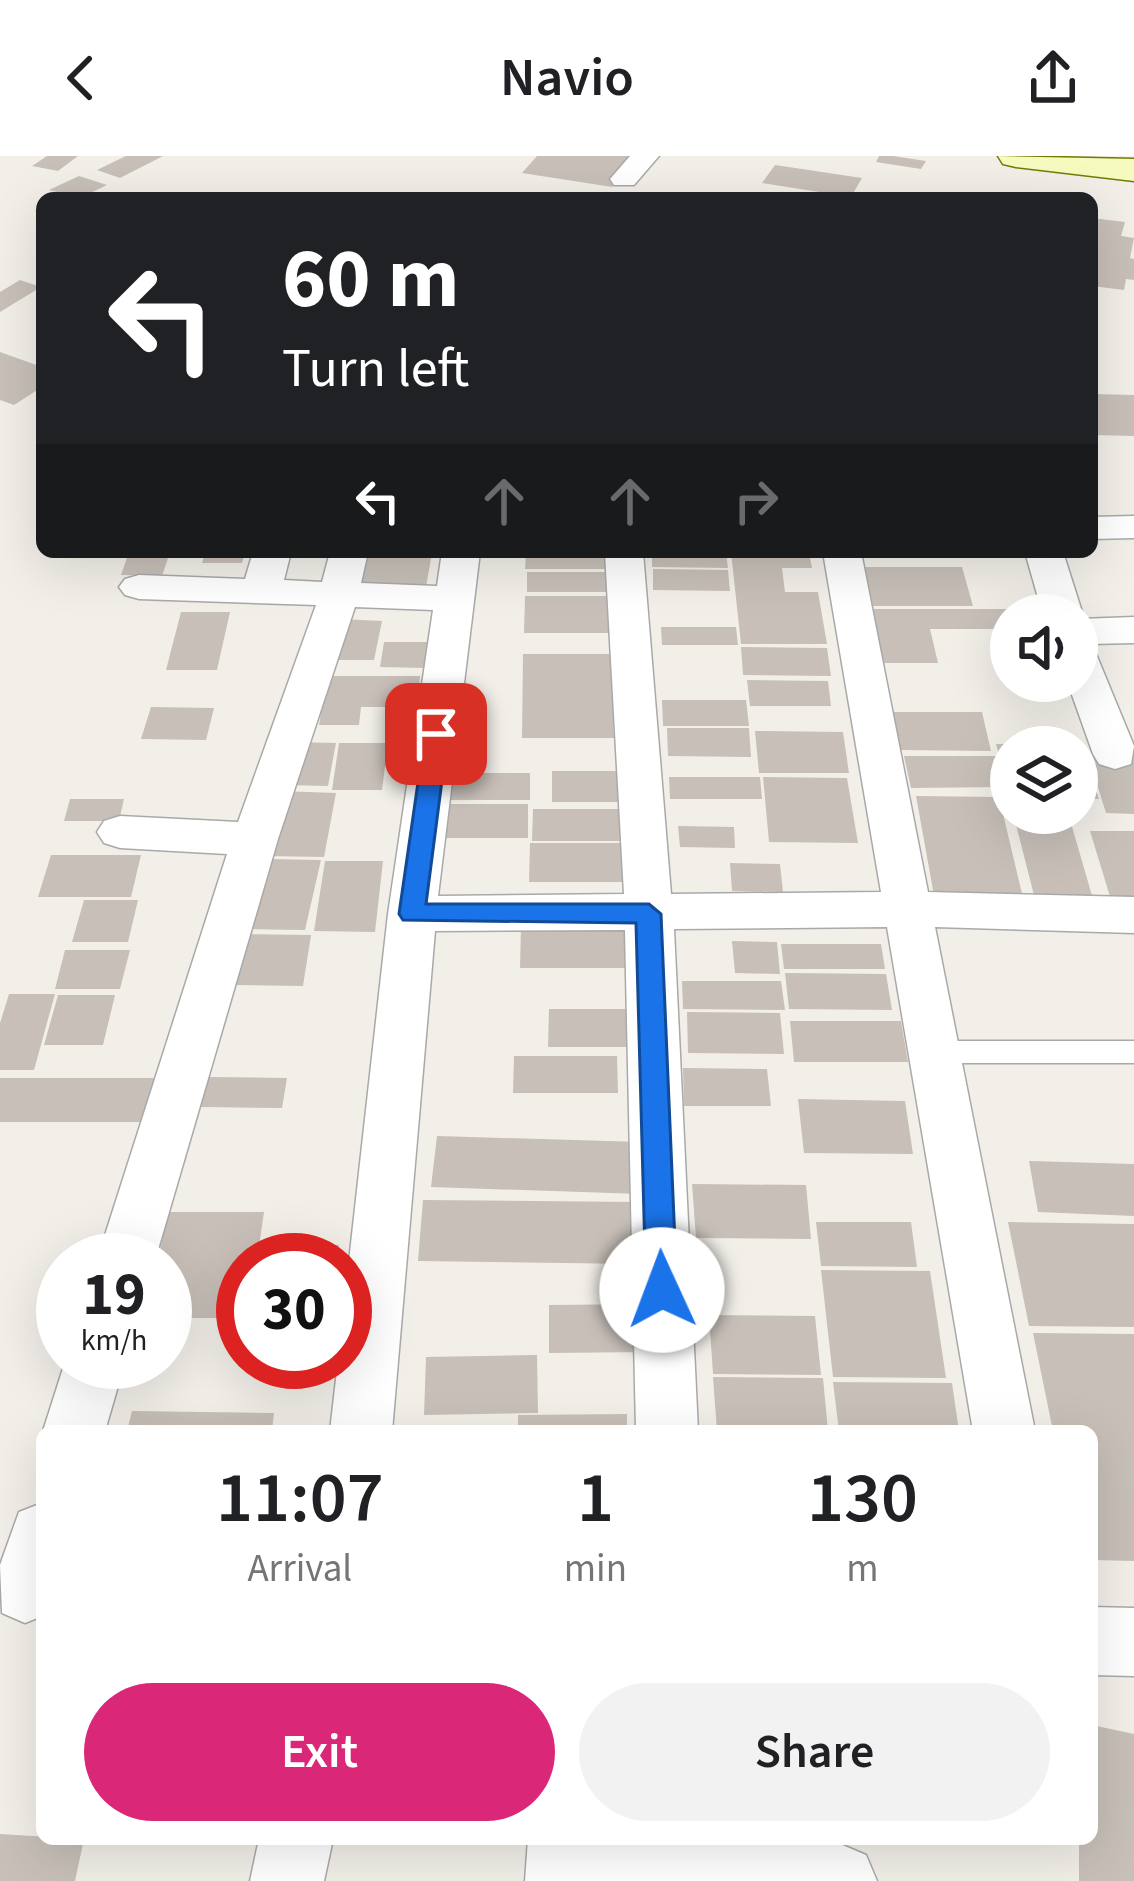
<!DOCTYPE html>
<html lang="en">
<head>
<meta charset="utf-8">
<style>
	:root { --surface:#fff; --page:#f2f2f2; --text:#202124; --muted:#757577; --accent:#db2777 }
	body { margin:0; font-family:"Source Sans 3",sans-serif; background:var(--page); color:var(--text); height:100vh; display:flex; flex-direction:column; font-size:45px; white-space:nowrap }
	* { box-sizing:border-box; margin:0 }
	p { font-size:39px; color:var(--muted) }
	.icon { flex:none; width:66px; height:66px; fill:none; stroke:currentColor; stroke-width:2; stroke-linecap:round; stroke-linejoin:round }
	.map { position:relative; flex:1; overflow:hidden }
	.drawer { position:absolute; left:36px; top:1269px; width:1062px; height:420px; display:flex; flex-direction:column; background:var(--surface); border-radius:18px; box-shadow:0 12px 48px #0002 }
	.drawer>* { flex:none }
	.hud { position:absolute; left:36px; top:36px; width:1062px; height:366px; border-radius:18px; box-shadow:0 12px 48px #0002; background:#202124; color:#fff; overflow:hidden }
	.controls { position:absolute; left:990px; top:438px; display:grid; gap:24px }
	.controls a { display:grid; place-items:center; width:108px; height:108px; border-radius:50%; background:var(--surface); box-shadow:0 12px 48px #0002; font-size:60px }
	.speed { position:absolute; left:36px; top:1077px; display:flex; gap:24px; font-size:60px; font-weight:700; text-align:center }
	.speed>* { display:grid; place-content:center; width:156px; height:156px; border-radius:50%; background:var(--surface); box-shadow:0 12px 48px #0002; line-height:1 }
	.speed small { font-size:30px; font-weight:400 }
	.speed .limit { border:18px solid #d22; background:#fff; color:#111 }
	.pin { position:absolute; display:grid; place-items:center; width:102px; height:102px; color:#fff; margin:-51px; border-radius:24px; box-shadow:0 6px 18px #0006 }
	.me { position:absolute; width:132px; margin:-66px; rotate:358deg; stroke-linejoin:round; filter:drop-shadow(0 0 9px #0008) }
	.turn { display:flex; align-items:center; gap:42px; height:252px; padding:0 48px; font-size:54px }
	.turn .icon { width:156px; height:156px; stroke-width:2.5 }
	.turn b { display:block; font-size:84px; line-height:102px }
	.lanes { display:flex; align-items:center; height:114px; padding:0 48px; background:#0003; justify-content:center; gap:60px; direction:ltr }
	.lanes .off { opacity:.35 }
	.eta { display:flex; justify-content:space-evenly; align-items:center; height:204px; text-align:center }
	.eta b { font-size:72px; font-weight:600; line-height:84px }
	.action { display:flex; gap:24px; margin-top:auto; padding:24px 48px }
	.action a { flex:1; height:138px; border-radius:72px; background:var(--accent); color:#fff; font-size:48px; font-weight:600; line-height:138px; text-align:center }
	.action a+a { background:var(--page); color:var(--text) }
	header { display:flex; justify-content:space-between; align-items:center; height:156px; padding:0 48px; background:var(--surface); font-size:54px; font-weight:600 }
	.map>svg:first-child { display:block }
	.building { fill:#c7bfb8 }
	.lines { fill:none; stroke-linecap:round; stroke-linejoin:round }
	.lane-casing { stroke:#a9a9a9; stroke-width:3 }
	.street-casing { stroke:#a9a9a9; stroke-width:3 }
	.secondary-casing { stroke:#707d05; stroke-width:3 }
	.lane { fill:#fff; fill-rule:evenodd }
	.street { fill:#fff; fill-rule:evenodd }
	.secondary { fill:#f7fabf; fill-rule:evenodd }
	.route { fill:#1a73e8; stroke:#114b97; stroke-width:3 }
</style>
</head>
<body>
<header><svg class="icon" aria-label="back" viewBox="0 0 24 24"><path d="M15 5l-7 7 7 7"/></svg>Navio<svg class="icon" aria-label="share" viewBox="0 0 24 24"><path d="M12 15V3M7 8l5-5 5 5M5 13v7h14v-7"/></svg></header>
<div class="map">
<svg width="1134" height="1725" viewBox="0 0 1134 1725">
	<rect width="100%" height="100%" fill="#f2efe9"/>
	<path class="building" d="M47,0H78L58,15L32,10Z
		M126,0H163L120,22L97,14Z
		M537,0H636L612,31L522,17Z
		M879,0H893L926,5L921,13L876,6Z
		M775,9L862,22L851,41L762,27Z
		M79,20L107,29L80,42L49,34Z
		M1092,62L1125,66L1121,80L1134,82L1130,102L1134,103V124L1126,123L1124,134L1092,130Z
		M20,124L41,131L0,156V136Z
		M0,196L42,211V231L14,249L0,244Z
		M1092,238L1134,239V280L1092,279Z
		M129,396H170L162,420L121,419Z
		M205,396H245L242,407H202Z
		M526,396H610V413H525Z
		M652,396H726L728,412L652,411Z
		M731,396H809L812,412H782L785,436H818L827,488H741Z
		M364,397H432L426,431L359,426Z
		M865,411H962L973,450H873Z
		M653,413L728,414L730,435L653,434Z
		M527,416H610V436H527Z
		M525,440H613L615,477H524Z
		M871,453H1022L1024,459H1011V473H930L938,507H882Z
		M181,456H230L217,514H166Z
		M340,463L382,465L374,504H331Z
		M661,471H736L738,489H662Z
		M384,486H428L425,512L380,511Z
		M741,491L827,492L831,520L743,519Z
		M523,498H610L614,582H522Z
		M327,520H420L417,551H361L359,569H319Z
		M747,524L828,525L831,550H750Z
		M662,544H746L749,570H663Z
		M151,551L214,552L206,584L141,583Z
		M893,556H982L991,595L900,594Z
		M667,572H749L751,601L668,600Z
		M755,575L843,576L849,617H759Z
		M294,586L336,587L328,630L285,629Z
		M339,587H388L382,634H332Z
		M996,588H1011V638H1010Z
		M1077,588H1081L1099,643H1077Z
		M1088,599H1134V658L1106,657Z
		M904,600H997L1006,631L911,632Z
		M552,615H620L621,646H552Z
		M438,617H530V644H436Z
		M669,621H760L762,643H670Z
		M763,621L847,622L858,687L769,686Z
		M280,635L336,637L324,701L265,700Z
		M916,640L999,641L1024,746L935,745Z
		M70,643H124L119,665H64Z
		M433,648H528V682H431Z
		M533,653H624L625,685H532Z
		M1013,657H1068L1093,743H1035Z
		M678,670L734,671L735,692L680,691Z
		M1090,675H1134V744H1111Z
		M530,687H626L628,726H529Z
		M51,699H141L131,741H38Z
		M265,703L321,704L305,774L246,773Z
		M325,705H383L375,776L314,775Z
		M730,707L780,708L783,736L732,735Z
		M84,744H138L128,786H72Z
		M521,770H624L625,812H520Z
		M239,778L311,779L303,830L229,829Z
		M732,785L777,786L780,818L735,817Z
		M781,788H881L885,813H784Z
		M65,794H130L120,833H55Z
		M785,817L886,818L892,854L789,853Z
		M682,825H781L785,854L683,853Z
		M9,838H55L34,914H0V867Z
		M58,839H115L103,889H44Z
		M549,853H626L627,891H548Z
		M687,856L780,857L784,898L688,897Z
		M790,865H901L908,906H794Z
		M514,900H617L618,937H513Z
		M683,912L767,913L771,950H684Z
		M207,921L287,922L282,952L201,951Z
		M0,922H156L147,966H0Z
		M798,943L905,945L913,998L804,997Z
		M437,980L642,986L641,1038L431,1031Z
		M1029,1005L1134,1008V1060L1038,1056Z
		M692,1028L806,1029L811,1083L696,1082Z
		M423,1044L635,1046L636,1108L418,1105Z
		M168,1056H264L257,1104H243V1162H165V1104H158Z
		M816,1066H911L917,1111L821,1110Z
		M1008,1066L1134,1068V1171L1029,1170Z
		M274,1088L339,1089L338,1104H271Z
		M821,1114L930,1115L946,1222L833,1221Z
		M647,1148L649,1196L549,1197V1149Z
		M709,1159L815,1160L821,1219L713,1218Z
		M1033,1177L1134,1178V1405L1092,1404V1275H1053Z
		M537,1199L538,1257L424,1259L426,1201Z
		M713,1221L823,1222L828,1275H717Z
		M833,1226L952,1227L959,1275H839Z
		M132,1255L274,1257L272,1275H127Z
		M627,1258V1275H518V1259Z
		M1092,1569L1134,1578V1725H1079V1683H1092Z
		M0,1678L84,1683L75,1725H0Z"/>
	<g class="lines">
		<g class="lane-casing">
			<path id="lane" d="M935,885H1134V907H935L925,904L921,896L925,888Z"/>
		</g>
		<g class="street-casing">
			<path id="street" d="M630,0H659L634,29H614L610,23Z
				M1134,360V382L1092,383V361Z
				M253,396H291L284,424L322,426L330,396H368L361,427L437,430L442,396H480L438,740L624,738L605,396H643L671,738L881,736L823,396H861L928,736L1134,741V777L935,771L1035,1275H973L887,771L674,773L698,1275H636L625,774L435,775L392,1275H330L338,1206H345V1141L388,758L433,454L355,451L278,683L155,1104H97L227,698L120,692L104,687L97,676L104,665L120,660L238,666L316,449L139,443L125,439L119,431L125,423L139,419L245,423Z
				M1025,396H1063L1083,459L1080,463L1134,461V487L1092,488L1134,590L1131,608L1115,613L1099,608L1093,598L1067,525H1077V459H1043Z
				M65,1206H125L105,1275H43Z
				M42,1347V1460L25,1467L2,1457L0,1409L19,1356Z
				M1092,1451L1134,1452V1520L1092,1519Z
				M259,1683H333L324,1725H250Z
				M528,1683H808L840,1688L866,1699L877,1725H525Z"/>
		</g>
		<g class="secondary-casing">
			<path id="secondary" d="M998,0L1134,3V25L1016,11L1003,8Z"/>
		</g>
		<use href="#lane" class="lane"/>
		<use href="#street" class="street"/>
		<use href="#secondary" class="secondary"/>
	</g>
	<path class="route" d="M436,570L448,578L426,748H649L661,758L677,1134L673,1144L662,1148L651,1144L646,1134L636,767L403,764L399,758L425,578Z"/>
</svg>
<div class="controls">
<a><svg class="icon" aria-label="sound" viewBox="0 0 24 24"><path d="M4 9h4l5-4v14l-5-4H4zM17 9q2 3 0 6"/></svg></a>
<a><svg class="icon" aria-label="layers" viewBox="0 0 24 24"><path d="M12 4l9 5-9 5-9-5zM3 14l9 5 9-5"/></svg></a>
</div>
<div class="speed"><div>19<small>km/h</small></div><div class="limit">30</div></div>
<div class="pin" style="left:436px;top:578px;background:#d93025"><svg class="icon" aria-label="arrive" viewBox="0 0 24 24"><path d="M6 21V4h12l-3 4 3 4H6"/></svg></div>
<svg class="me" style="left:662px;top:1134px" viewBox="-20 -20 40 40"><circle r="19" fill="#fff"/><path d="M0-13L10 11 0 6-10 11z" fill="#1a73e8"/></svg>
<div class="hud">
<div class="turn"><svg class="icon" aria-label="left" viewBox="0 0 24 24"><path d="M17 20v-9H6M10 6l-5 5 5 5"/></svg><div><b>60 m</b>Turn left</div></div>
<div class="lanes"><svg class="icon" aria-label="left" viewBox="0 0 24 24"><path d="M17 20v-9H6M10 6l-5 5 5 5"/></svg><svg class="icon off" aria-label="ahead" viewBox="0 0 24 24"><path d="M12 20V5M6 11l6-6 6 6"/></svg><svg class="icon off" aria-label="ahead" viewBox="0 0 24 24"><path d="M12 20V5M6 11l6-6 6 6"/></svg><svg class="icon off" aria-label="right" viewBox="0 0 24 24"><path d="M7 20v-9h11M14 6l5 5-5 5"/></svg></div>
</div>
<section class="drawer">
<div class="eta">
<div><b>11:07</b><p>Arrival</p></div>
<div><b>1</b><p>min</p></div>
<div><b>130</b><p>m</p></div>
</div>
<div class="action"><a>Exit</a><a>Share</a></div>
</section>
</div>
</body>
</html>
